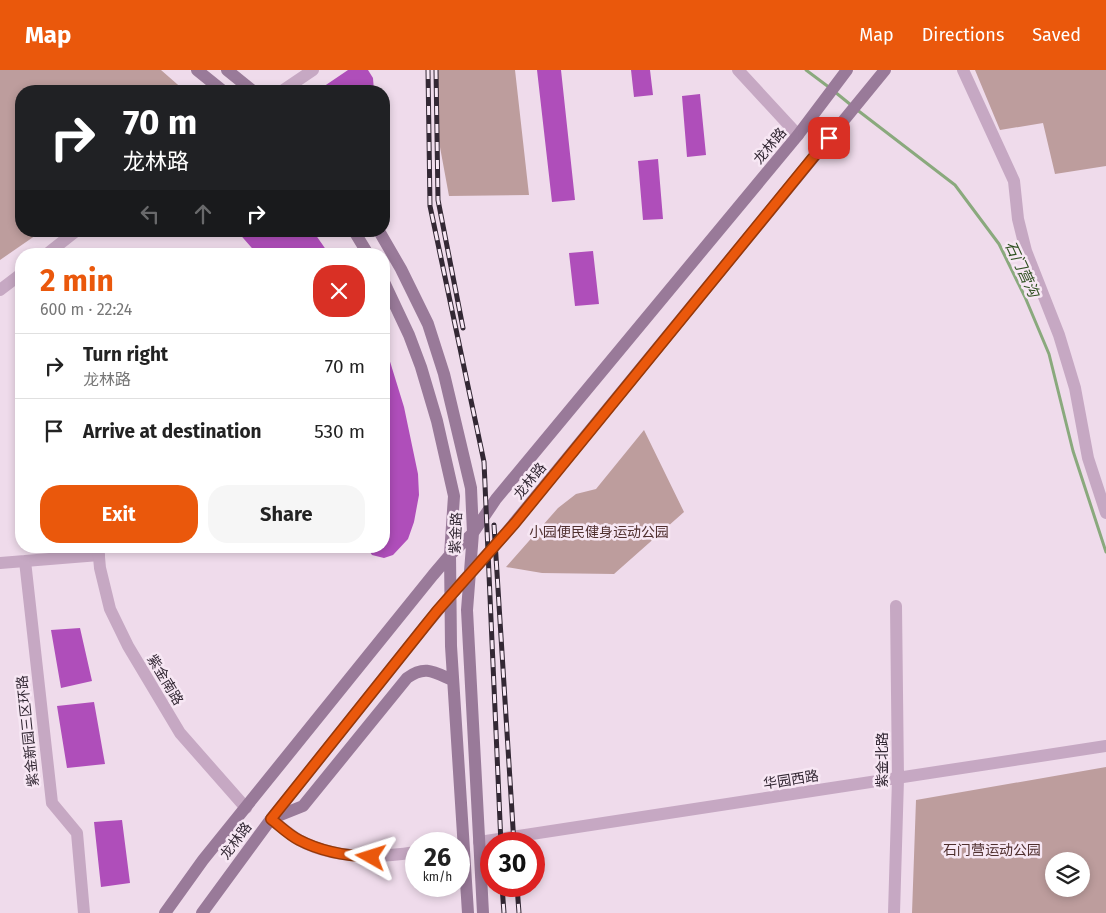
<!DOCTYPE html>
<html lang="en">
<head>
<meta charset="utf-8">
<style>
	:root { --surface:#fff; --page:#f6f6f6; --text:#222; --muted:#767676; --line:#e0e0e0; --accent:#ea580c }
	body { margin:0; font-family:"Fira Sans","Noto Sans SC",sans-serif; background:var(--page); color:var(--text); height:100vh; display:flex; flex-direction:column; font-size:19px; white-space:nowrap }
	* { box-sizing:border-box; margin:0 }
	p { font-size:16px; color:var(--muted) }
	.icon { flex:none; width:28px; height:28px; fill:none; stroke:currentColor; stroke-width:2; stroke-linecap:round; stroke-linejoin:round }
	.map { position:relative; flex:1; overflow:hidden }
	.sheet { position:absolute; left:15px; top:178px; width:375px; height:305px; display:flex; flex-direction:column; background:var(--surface); border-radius:20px; box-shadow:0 2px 8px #0003 }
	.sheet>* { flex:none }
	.top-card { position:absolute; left:15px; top:15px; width:375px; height:152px; border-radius:20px; box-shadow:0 2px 8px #0003; background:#202124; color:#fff; overflow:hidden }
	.tools { position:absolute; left:1045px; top:782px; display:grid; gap:10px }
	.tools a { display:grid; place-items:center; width:45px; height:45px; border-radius:50%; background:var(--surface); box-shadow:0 2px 8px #0003; font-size:25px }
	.speed { position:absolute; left:405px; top:762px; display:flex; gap:10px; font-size:25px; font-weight:700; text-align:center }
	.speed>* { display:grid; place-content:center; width:65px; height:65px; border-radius:50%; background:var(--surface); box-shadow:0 2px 8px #0003; line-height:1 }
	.speed small { font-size:12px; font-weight:400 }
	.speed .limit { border:8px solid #d22; background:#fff; color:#111 }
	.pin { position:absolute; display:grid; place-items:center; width:42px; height:42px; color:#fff; margin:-21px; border-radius:10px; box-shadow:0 2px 8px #0006 }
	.me { position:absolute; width:55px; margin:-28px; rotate:276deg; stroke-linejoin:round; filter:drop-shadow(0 0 4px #0008) }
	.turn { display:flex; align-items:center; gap:18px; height:105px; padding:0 25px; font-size:22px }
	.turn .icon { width:65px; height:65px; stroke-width:2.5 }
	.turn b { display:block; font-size:35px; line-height:42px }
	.lanes { display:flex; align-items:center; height:48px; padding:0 25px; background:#0003; justify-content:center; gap:25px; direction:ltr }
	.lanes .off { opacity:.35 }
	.round { display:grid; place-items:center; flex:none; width:52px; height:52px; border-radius:20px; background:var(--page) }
	.head { display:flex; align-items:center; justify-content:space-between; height:85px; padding:0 25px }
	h1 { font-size:30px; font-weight:700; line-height:38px; color:var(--accent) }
	.cta { display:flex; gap:10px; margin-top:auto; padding:10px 25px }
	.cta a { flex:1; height:58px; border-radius:20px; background:var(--accent); color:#fff; font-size:20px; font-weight:700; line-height:58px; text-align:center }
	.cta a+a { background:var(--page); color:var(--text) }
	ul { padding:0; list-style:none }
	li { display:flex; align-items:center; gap:15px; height:65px; padding:0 25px; border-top:1px solid var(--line) }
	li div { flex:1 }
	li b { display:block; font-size:19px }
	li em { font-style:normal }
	header { display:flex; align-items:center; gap:30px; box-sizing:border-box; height:70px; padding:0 25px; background:var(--accent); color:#fff }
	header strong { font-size:24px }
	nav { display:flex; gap:28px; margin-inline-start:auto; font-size:18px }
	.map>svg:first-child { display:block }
	.green { fill:#bd9d9d; fill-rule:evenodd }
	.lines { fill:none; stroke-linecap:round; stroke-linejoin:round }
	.stream { stroke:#8aa97d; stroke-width:3 }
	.building { fill:#af4eba }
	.minor { stroke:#c6a8c3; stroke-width:12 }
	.tertiary { stroke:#c6a8c3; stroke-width:12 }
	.secondary { stroke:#997a99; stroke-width:12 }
	.rail-casing { stroke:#332834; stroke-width:5 }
	.rail { stroke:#f7e7f4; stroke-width:3; stroke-dasharray:9; stroke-linecap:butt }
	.route-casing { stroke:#983908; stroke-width:12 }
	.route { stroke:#ea580c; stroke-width:9 }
	.labels { text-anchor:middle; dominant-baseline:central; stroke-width:5; stroke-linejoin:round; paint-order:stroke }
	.street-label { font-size:14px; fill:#332834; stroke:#f7e7f4 }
	.park-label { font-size:14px; fill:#4f2f2e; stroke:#f7e7f4 }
	.water-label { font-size:15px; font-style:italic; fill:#2f5121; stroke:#f7e7f4 }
</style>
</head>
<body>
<header>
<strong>Map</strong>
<nav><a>Map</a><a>Directions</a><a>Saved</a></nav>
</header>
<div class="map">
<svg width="1106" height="843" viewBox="0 0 1106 843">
	<rect width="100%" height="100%" fill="#efdbeb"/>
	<path class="green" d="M0,0H161L185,21H21V161H42L0,190Z
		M438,0H515L529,125L449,126L435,50Z
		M975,0H1106V96L1055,104L1043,53L1000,60Z
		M644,360L684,442L614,504L542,503L506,497L558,438L576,424L596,419Z
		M1106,697V843H912L916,730ZM1081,791V819H1054V791Z"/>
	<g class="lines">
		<path class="stream" d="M806,0L830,18
			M835,22L851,35
			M856,39L955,115L999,174L1025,227L1049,284L1073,381L1106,482"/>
	</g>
	<path class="building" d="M348,0H368L373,8L374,21H317Z
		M537,0H561L575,130L552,132Z
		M631,0H650L653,25L634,27Z
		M700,24L706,85L687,87L682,26Z
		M658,89L663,149L643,150L638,91Z
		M237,161H313L329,184H257Z
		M593,181L599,234L575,236L569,183Z
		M384,277L388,285L404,337L418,404L419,425L414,452L408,469L393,485L384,488L372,485L366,476H384Z
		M80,558L92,611L61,618L51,560Z
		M94,632L105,694L67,698L57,636Z
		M122,750L130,813L101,817L94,752Z"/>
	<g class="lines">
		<path class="minor" d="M963,0L1014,111L1018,149L1026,181L1059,265L1075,318L1088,388L1106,443
			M25,491L99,485
			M0,493L25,491L52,733L77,763L84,843
			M271,749C280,756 289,764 299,770C333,789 378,788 416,782"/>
		<path class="tertiary" d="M738,0L798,65
			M282,21L313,0
			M47,184L76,161
			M0,220L21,204
			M98,476L100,498L110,539L128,576L180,663L246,738
			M479,772L1106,676
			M894,843L898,709L896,536"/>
		<path class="secondary" d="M197,0L223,21
			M227,0L253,21
			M354,161L368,184
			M379,161L401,199L428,254L444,304L471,418L473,463L467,540L483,843
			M384,212L409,265L421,297L437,351L454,426L450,485L451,576L468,843
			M273,748L303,736L407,608C425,595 434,602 452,610
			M165,843L203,790L433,505L450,485L473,463L496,429L798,65L847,0
			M202,843L271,749L425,556L450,526L506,463L885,0"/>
		<g class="rail-casing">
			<path id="rail" d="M428,0L430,136L484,392L501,774
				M436,0L438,130L463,258
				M494,455L514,774
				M502,816L504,843
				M517,816L519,843"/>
		</g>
		<use href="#rail" class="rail"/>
	</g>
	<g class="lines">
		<g class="route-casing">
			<path id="route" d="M371,787C348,786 320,781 299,770C289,765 280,756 271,749L437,541L515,453L829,68"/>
		</g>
		<use href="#route" class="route"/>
	</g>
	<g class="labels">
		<g class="street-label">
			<text transform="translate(770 76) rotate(-50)">龙林路</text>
			<text transform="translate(530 411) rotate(-51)">龙林路</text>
			<text transform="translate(456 463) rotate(-87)">紫金路</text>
			<text transform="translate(165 610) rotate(59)">紫金南路</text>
			<text transform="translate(28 661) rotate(-96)">紫金新园三区环路</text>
			<text transform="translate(882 690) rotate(-90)">紫金北路</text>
			<text transform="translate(791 710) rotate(-9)">华园西路</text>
			<text transform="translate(236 771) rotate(-53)">龙林路</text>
		</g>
		<g class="park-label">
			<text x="599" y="462">小园便民健身运动公园</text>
			<text x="992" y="780">石门营运动公园</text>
		</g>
		<g class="water-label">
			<text transform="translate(1022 199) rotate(65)">石门营沟</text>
		</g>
	</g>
</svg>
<div class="tools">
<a><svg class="icon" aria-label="layers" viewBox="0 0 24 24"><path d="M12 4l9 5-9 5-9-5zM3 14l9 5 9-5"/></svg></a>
</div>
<div class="speed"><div>26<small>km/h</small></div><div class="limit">30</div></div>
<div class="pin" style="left:829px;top:68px;background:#d93025"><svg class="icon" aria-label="arrive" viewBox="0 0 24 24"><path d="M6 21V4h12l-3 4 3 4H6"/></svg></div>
<svg class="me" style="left:371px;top:787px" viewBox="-20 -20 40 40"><path d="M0-17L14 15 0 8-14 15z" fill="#ea580c" stroke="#fff" stroke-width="4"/></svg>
<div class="top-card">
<div class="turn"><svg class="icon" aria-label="right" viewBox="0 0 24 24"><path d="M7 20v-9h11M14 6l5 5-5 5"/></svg><div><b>70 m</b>龙林路</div></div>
<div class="lanes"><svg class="icon off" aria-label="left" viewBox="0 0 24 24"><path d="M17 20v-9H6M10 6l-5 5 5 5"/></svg><svg class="icon off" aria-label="ahead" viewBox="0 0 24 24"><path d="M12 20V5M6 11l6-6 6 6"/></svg><svg class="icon" aria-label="right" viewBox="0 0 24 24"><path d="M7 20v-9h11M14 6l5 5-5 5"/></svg></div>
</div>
<section class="sheet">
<div class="head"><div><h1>2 min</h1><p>600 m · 22:24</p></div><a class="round" style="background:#d93025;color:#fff"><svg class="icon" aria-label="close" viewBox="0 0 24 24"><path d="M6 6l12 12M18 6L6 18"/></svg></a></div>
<ul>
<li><svg class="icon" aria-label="right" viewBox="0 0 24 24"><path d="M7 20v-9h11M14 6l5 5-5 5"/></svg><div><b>Turn right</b><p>龙林路</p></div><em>70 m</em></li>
<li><svg class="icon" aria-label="arrive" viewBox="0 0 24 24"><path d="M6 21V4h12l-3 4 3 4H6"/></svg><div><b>Arrive at destination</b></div><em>530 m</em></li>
</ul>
<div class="cta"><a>Exit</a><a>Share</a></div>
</section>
</div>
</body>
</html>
